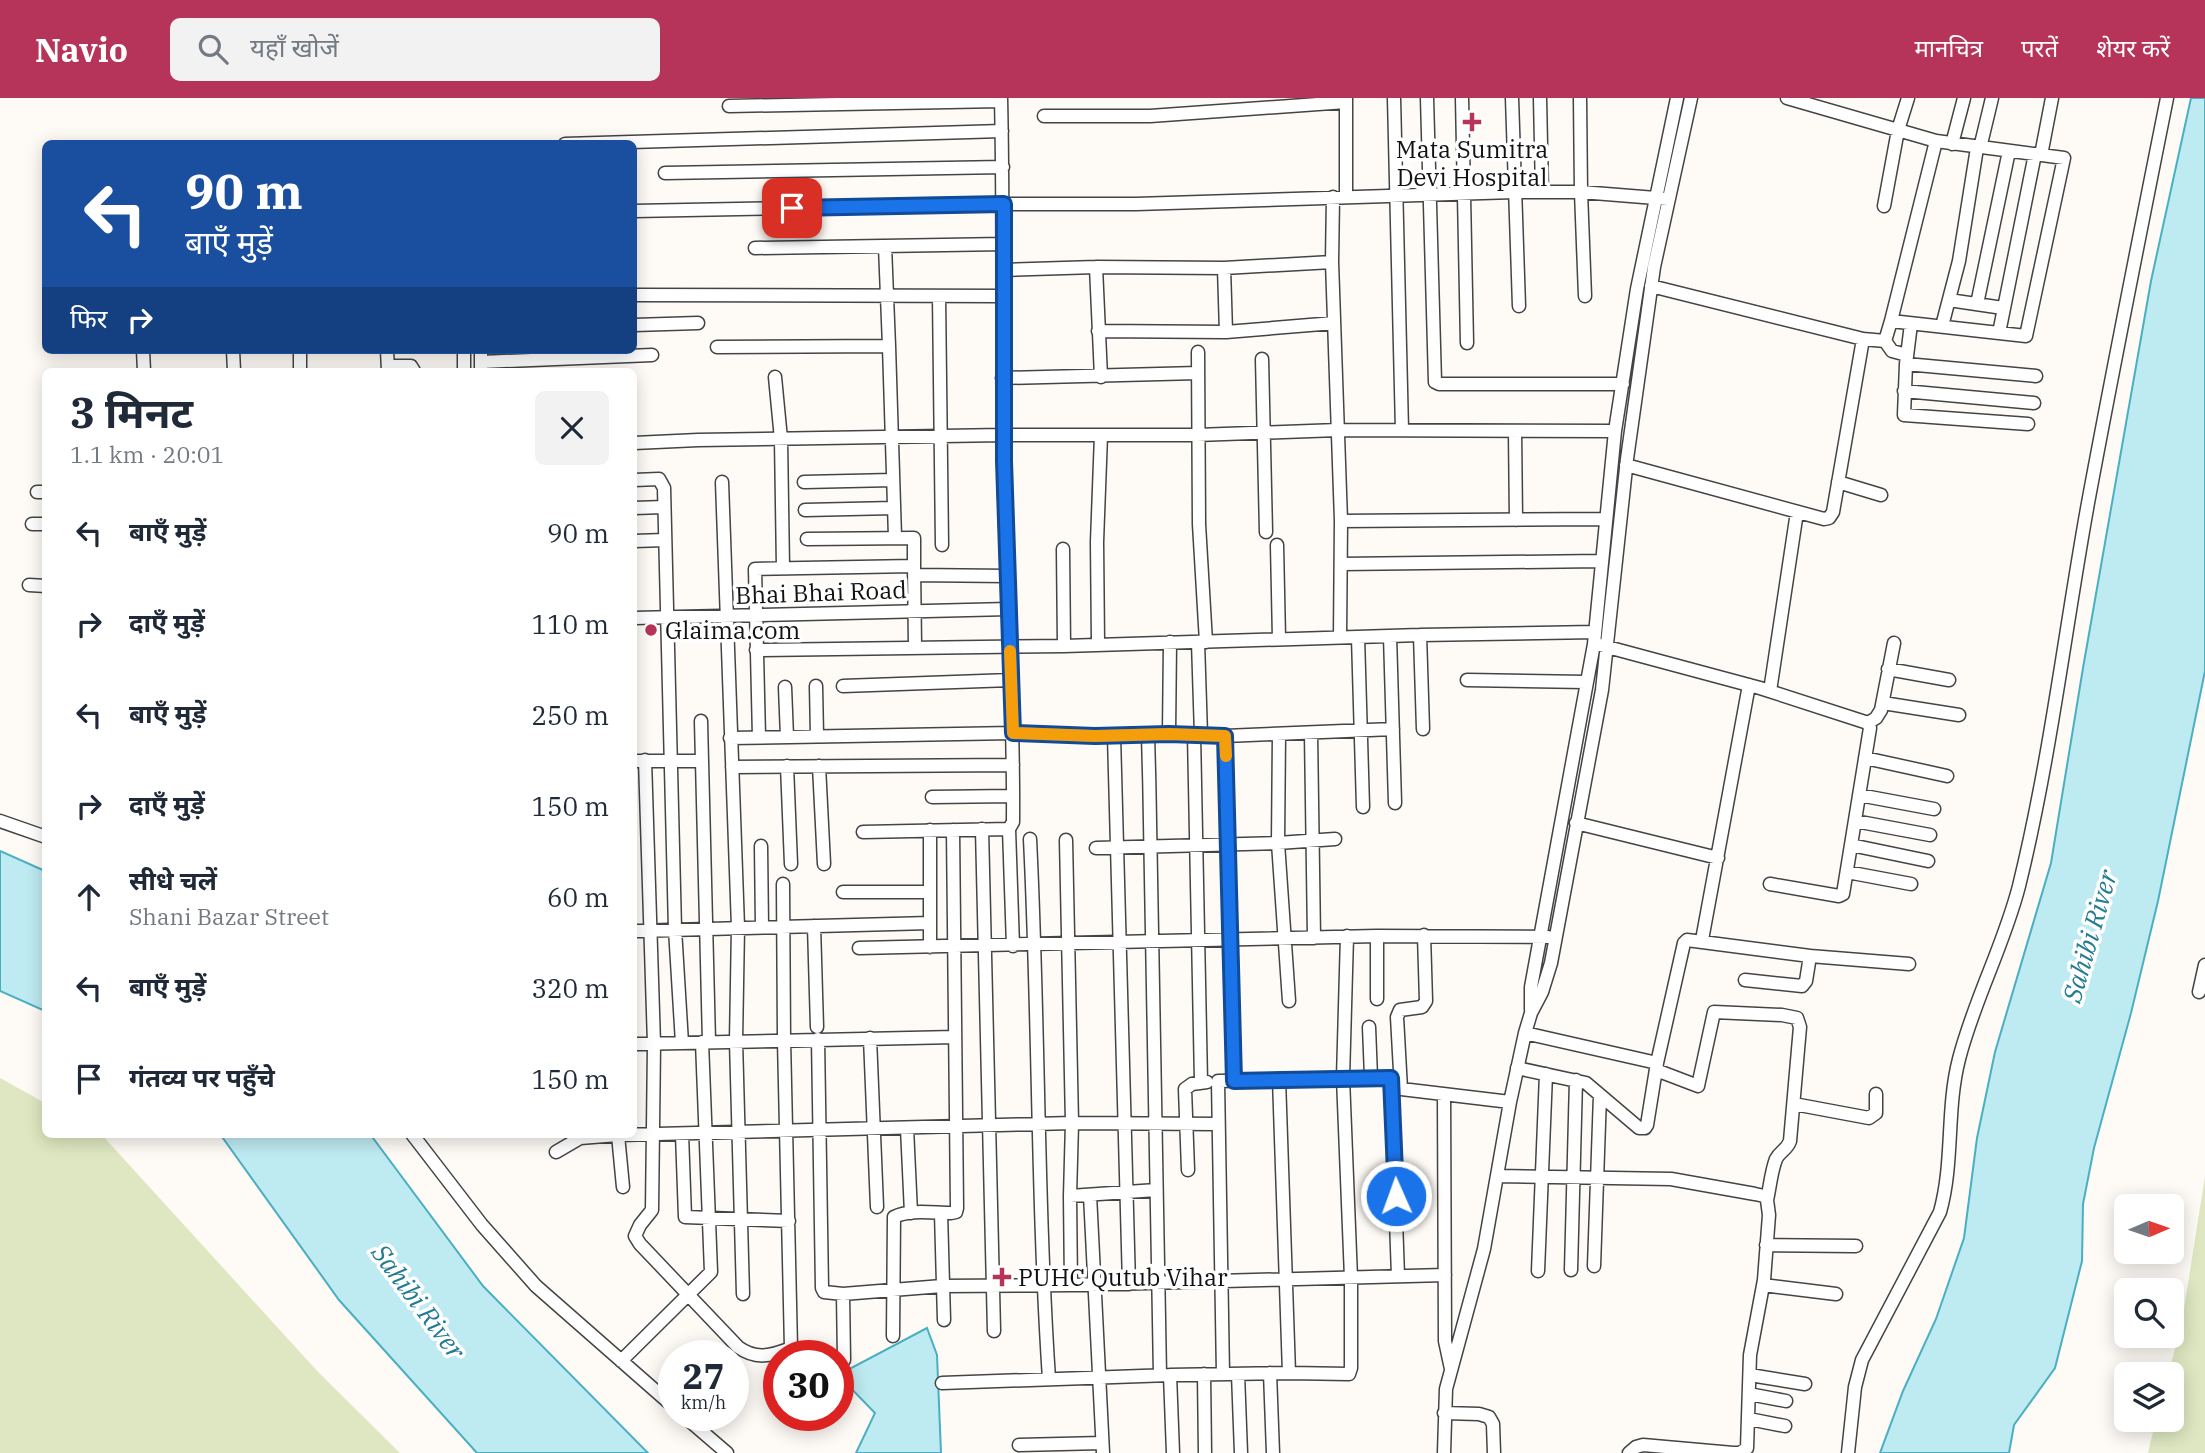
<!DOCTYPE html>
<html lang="hi">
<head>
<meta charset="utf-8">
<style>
	:root { --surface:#fff; --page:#f2f2f3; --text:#1f2937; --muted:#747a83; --accent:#b63459 }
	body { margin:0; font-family:"IBM Plex Serif","Noto Sans Devanagari",serif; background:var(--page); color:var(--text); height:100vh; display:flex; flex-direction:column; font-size:26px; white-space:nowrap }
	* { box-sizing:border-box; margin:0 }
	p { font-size:23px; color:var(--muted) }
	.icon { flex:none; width:38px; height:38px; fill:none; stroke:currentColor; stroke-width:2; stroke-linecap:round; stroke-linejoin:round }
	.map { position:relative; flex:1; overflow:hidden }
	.details { position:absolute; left:42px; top:270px; width:595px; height:770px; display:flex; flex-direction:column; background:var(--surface); border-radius:10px; box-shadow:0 4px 18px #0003 }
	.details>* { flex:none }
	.hud { position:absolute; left:42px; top:42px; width:595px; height:214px; border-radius:10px; box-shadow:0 4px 18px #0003; background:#1a4fa0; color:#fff; overflow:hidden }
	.needle { width:46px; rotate:88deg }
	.buttons { position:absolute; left:2114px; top:1096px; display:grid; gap:14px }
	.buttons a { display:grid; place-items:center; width:70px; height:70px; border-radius:10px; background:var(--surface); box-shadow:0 4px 18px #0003; font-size:35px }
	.speed { position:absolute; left:658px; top:1242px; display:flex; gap:14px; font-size:35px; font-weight:700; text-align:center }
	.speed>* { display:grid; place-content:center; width:91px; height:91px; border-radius:50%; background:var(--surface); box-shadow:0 4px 18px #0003; line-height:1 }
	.speed small { font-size:18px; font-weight:400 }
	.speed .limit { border:10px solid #d22; background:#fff; color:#111 }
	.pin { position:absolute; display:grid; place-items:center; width:60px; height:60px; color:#fff; margin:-30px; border-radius:14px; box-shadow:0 4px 10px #0006 }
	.me { position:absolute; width:77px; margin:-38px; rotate:358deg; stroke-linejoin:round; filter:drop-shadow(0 0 5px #0008) }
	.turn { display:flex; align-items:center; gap:24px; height:147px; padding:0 28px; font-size:32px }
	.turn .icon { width:91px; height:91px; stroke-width:2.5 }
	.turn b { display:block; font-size:49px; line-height:60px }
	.then { display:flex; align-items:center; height:66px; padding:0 28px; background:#0003; gap:14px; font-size:26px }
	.round { display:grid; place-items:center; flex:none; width:74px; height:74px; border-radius:10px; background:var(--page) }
	.summary { display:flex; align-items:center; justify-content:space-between; height:119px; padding:0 28px }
	h1 { font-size:42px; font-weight:700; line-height:52px }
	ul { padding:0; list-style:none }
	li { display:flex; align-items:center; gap:21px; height:91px; padding:0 28px }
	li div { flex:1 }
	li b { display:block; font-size:26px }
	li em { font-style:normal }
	header { display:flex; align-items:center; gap:42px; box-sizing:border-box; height:98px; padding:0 35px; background:var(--accent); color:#fff }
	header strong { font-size:33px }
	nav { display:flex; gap:38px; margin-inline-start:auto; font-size:24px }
	.search { width:490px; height:63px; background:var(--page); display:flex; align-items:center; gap:18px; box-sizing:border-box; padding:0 24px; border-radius:10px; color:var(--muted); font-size:26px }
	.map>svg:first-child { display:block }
	.green { fill:#dee7c1 }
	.water { fill:#beeaf1; stroke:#4bafc2; stroke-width:2 }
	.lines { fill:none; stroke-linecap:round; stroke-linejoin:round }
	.minor-casing { stroke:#444; stroke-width:15 }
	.minor { stroke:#fff; stroke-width:12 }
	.route-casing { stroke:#114b97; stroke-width:18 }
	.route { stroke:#1a73e8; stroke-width:12 }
	.slow { stroke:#f59e0b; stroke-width:12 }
	.poi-dot { fill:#b63459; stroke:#fff; stroke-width:2.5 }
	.labels { text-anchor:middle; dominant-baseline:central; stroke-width:7; stroke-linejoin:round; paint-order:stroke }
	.poi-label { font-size:24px; fill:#111; stroke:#fff; text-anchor:start }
	.street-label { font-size:24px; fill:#111; stroke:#fff }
	.water-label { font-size:26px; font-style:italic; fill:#237c92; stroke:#fff }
</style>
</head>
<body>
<header>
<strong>Navio</strong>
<div class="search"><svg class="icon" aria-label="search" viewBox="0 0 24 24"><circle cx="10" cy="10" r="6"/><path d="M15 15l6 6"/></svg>यहाँ खोजें</div>
<nav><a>मानचित्र</a><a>परतें</a><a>शेयर करें</a></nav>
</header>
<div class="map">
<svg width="2205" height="1355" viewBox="0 0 2205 1355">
	<rect width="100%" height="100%" fill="#fefaf5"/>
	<path class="green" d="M0,980L45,1005L46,1036H101L319,1275L400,1355H0Z
		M2205,1078V1355H2148L2156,1321H2172V1276H2168L2181,1230Z"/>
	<path class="water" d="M2191,0H2205V573L2158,803L2131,915L2094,1050L2083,1106L2082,1163L2055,1270L2014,1327L2009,1355H1880L1903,1293L1936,1221L1964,1140L1977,1040L1995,954L2051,765L2083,570L2151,183Z
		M0,753L45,773V913L0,893Z
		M220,1036H370L483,1188L648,1355H477L339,1202Z
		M927,1230L937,1257L941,1355H856L875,1315L838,1277Z"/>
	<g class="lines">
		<g class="minor-casing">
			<path id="minor" d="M1394,0L1402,332
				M1427,0L1435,284L1439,286H1623
				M1462,0L1467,245
				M1512,0L1519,208
				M1540,0L1542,94
				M1580,0L1581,94L1585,198
				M1787,0L1936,43L2064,60L2026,238L1891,223L1936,43
				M729,8L1001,3
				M1044,18H1150L1346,4
				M565,46L1002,33
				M1952,46L1964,0
				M1980,50L1992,0
				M2041,57L2052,0
				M665,75L1003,69
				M1333,99L1332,164L1341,423L1340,539
				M1346,99V0
				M1884,108L1898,32L1908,0
				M634,113L1004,106H1136L1514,94H1581L1668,101
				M755,150L1004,146
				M1224,170L1226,234
				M1003,172L1096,169
				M1651,188L1863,241L1885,243L1891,223
				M634,197L1003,198
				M939,198L942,447
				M1949,202L2003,210
				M1977,206L2009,53
				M1911,226L1906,266L1904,317L2028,326
				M634,227L698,225
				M1942,228L1959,163L1977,50
				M1098,233L1226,234L1334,225
				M1999,235L2035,56
				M1885,243L1892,253L1907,257
				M889,248L895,439
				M717,249L889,248L885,148
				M143,252L144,273
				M233,252L234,273
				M387,252L388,273
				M464,252V273
				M481,252V273
				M1198,254L1199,426L1206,544
				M1262,261L1266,434
				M481,264L652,257
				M1906,266L2036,278
				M388,268H411L414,273
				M300,273V252
				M775,279L781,341L783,470
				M1101,279L1096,169L1224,170L1332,164
				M1002,280L1198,275
				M1904,293L2034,305
				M1515,333L1516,422
				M634,345L698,342L1003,337H1197L1338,332L1615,333
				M1626,367L1824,421L1829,420L1833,414L1863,241
				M634,382L659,381L664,390L675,831L682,945
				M722,384L738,829L736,943L743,1196
				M804,384L893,382
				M1838,384L1881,397
				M37,394H46
				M634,410L664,409
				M805,412L894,410
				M1341,423L1606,421
				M32,426H46
				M807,441L914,440V468
				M634,443L665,442
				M1277,447L1279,541
				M1063,451L1064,548
				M1341,466L1600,463
				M915,477L1008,478
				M29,487L46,488
				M634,520L1009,511
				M1420,537L1423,631
				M1390,538L1395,705
				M1358,539L1363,709
				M1198,544L1201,637
				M1098,546L1097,444L1101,337
				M1600,547L1760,590L1868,625L1870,630L1843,796L1839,798L1770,786
				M756,552L1064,548L1420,537L1595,534
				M1888,571L1949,582
				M1467,582L1586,584
				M816,588L817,638
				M843,588L1011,582
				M785,589L787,639
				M1770,593L1797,414
				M1883,605L1959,617
				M701,623L709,944
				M1868,625L1876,620L1881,612L1894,545
				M1311,635L1314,840
				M1169,636L1170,544
				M1194,636L1201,984
				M1279,636L1278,745L1335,741
				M1148,637C1154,850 1157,1063 1160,1277
				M1114,638L1129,1186
				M1225,638L1234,983
				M759,639L755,471L914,468L915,549
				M730,640L1013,635L1095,638L1169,636L1225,638L1393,631
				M1865,660L1947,678
				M645,662L654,946L652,1112L640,1127L635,1138L640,1146L738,1249C756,1262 771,1258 791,1250L784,942L783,786
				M634,663H702
				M787,668L791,766
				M819,668L824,766
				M732,669L1013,667
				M1859,697L1934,711
				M932,699L1012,698
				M0,723L46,739
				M1855,723L1930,737
				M1576,725L1718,760
				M982,731L994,1233
				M1009,731L1013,848
				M863,734L1009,731L1013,724C1014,612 1007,499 1004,386C1001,257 1004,129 1001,0
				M1030,741C1039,921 1037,1101 1049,1281
				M1066,742L1072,1025L1070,1098L1071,1187L1445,1177
				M1851,747L1928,763
				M761,748L762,829
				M1096,750L1278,745L1289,903
				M1847,774L1911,786
				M843,794H930
				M814,828L817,929
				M634,833L930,825
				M1702,842L1749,587
				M930,849V732
				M859,850L1377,838L1548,839
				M1745,882L1802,888L1806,883L1810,858
				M2199,894L2205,867
				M1377,901V838
				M1531,912V889L1594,546L1615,333L1637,191L1677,0
				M1369,929L1371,979
				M870,940L877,1109
				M818,941L822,1190L824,1194L843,1196L942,1188L1071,1187
				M634,946L955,939
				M1657,965L1684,845L1687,842L1810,858L1909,866
				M1517,970L1586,985L1639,1030H1645L1647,1027L1657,965L1525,935
				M1656,972L1698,988L1714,914L1782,917L1797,920L1800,929L1790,1043C1787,1052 1780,1053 1776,1061C1771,1074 1770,1089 1767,1102
				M1279,981L1289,1275
				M1393,990L1510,1004
				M1401,991L1397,919L1400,912L1422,909L1426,903L1424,837
				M1444,996L1445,1243L1451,1271
				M1794,1006L1869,1020L1876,1015V996
				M907,1030L911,1115
				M412,1036L482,1127L536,1188L674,1309
				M682,1036L685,1119L789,1123
				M618,1037L623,1089
				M556,1054L580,1040L618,1037L1072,1025L1217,1026
				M1188,1072L1185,991L1192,986L1207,984
				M1497,1078L1671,1081L1755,1096L1764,1098L1767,1102L1769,1117L1764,1182L1750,1257L1747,1350L1740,1355H1733L1643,1347L1636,1349L1629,1355
				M1090,1097L1103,1355
				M1070,1098L1156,1092
				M941,1115L944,1222
				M1766,1147L1856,1148
				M1594,1168L1600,997
				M1571,1172L1576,982
				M1538,1173L1546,976
				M1763,1187L1836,1196
				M843,1196L844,1262
				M893,1238L894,1119C910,1111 933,1115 951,1115L956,1114L957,1110L953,732
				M621,1263L711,1174L702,944
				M1270,1275L1273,1355
				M1204,1276L1205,1355
				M1223,1276L1218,983L1391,980L1398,1178
				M1238,1276L1241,1355
				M1170,1277L1173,1355
				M1750,1277L1805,1286
				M942,1285L1170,1277L1289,1275L1349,1276L1351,1270V1180L1343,980L1347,838
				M1749,1296L1786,1303
				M1444,1315L1479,1316L1489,1319L1493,1326L1494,1355
				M684,1318L727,1355
				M1749,1321L1785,1328
				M1019,1347L1102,1345
				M1444,1355L1446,1291L1484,1151L1510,1004L1525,935L1531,915L1542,894L1551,865L1602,592L1627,361L1654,169L1691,0
				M1848,1355L1855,1289L1862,1262L1940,1114C1954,1064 1946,1011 1959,961C1974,902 2004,847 2019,788C2050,662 2065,532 2088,405C2113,270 2140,135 2167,0"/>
		</g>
		<use href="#minor" class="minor"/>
	</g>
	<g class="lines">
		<g class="route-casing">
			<path id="route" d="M792,110L1004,106V363L1013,635L1095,638L1169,636L1225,638L1234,983L1391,980L1396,1098"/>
		</g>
		<use href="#route" class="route"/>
		<path class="slow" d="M1010,553L1013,635L1095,638L1169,636L1225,638L1226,658"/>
	</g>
	<g class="poi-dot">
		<path d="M1468.5 13.5h7v7h7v7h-7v7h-7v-7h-7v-7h7z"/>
		<circle cx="651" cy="532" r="7"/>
		<path d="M998.5 1168.5h7v7h7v7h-7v7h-7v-7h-7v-7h7z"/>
	</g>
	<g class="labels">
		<g class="poi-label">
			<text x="1472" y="51" text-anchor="middle">Mata Sumitra<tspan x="1472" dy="28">Devi Hospital</tspan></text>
			<text x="665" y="532">Glaima.com</text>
			<text x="1018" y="1179">PUHC Qutub Vihar</text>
		</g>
		<g class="street-label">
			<text transform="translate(821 494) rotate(-2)">Bhai Bhai Road</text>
		</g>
		<g class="water-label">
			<text transform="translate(2089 838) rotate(-74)">Sahibi River</text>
			<text transform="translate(419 1203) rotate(53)">Sahibi River</text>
		</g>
	</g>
</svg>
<div class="buttons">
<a><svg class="needle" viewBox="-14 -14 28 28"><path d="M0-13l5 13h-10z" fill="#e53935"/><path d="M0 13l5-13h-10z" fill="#747a83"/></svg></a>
<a><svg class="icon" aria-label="search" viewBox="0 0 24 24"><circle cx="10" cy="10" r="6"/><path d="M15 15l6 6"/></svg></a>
<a><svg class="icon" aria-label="layers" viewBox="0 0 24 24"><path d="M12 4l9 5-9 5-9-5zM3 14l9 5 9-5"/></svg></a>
</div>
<div class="speed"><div>27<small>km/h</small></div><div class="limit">30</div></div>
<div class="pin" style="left:792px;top:110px;background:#d93025"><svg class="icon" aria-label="arrive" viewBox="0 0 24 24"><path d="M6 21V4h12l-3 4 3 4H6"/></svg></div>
<svg class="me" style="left:1396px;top:1098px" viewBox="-20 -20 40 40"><circle r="17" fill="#1a73e8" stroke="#fff" stroke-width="3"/><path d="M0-11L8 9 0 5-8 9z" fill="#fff"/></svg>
<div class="hud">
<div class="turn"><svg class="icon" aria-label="left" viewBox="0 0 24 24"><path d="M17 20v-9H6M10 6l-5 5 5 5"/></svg><div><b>90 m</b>बाएँ मुड़ें</div></div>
<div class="then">फिर<svg class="icon" aria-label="right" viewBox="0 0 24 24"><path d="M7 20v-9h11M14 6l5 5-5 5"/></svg></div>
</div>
<section class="details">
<div class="summary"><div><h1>3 मिनट</h1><p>1.1 km · 20:01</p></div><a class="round"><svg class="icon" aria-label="close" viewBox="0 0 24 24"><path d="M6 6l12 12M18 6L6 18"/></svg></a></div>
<ul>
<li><svg class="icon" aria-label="left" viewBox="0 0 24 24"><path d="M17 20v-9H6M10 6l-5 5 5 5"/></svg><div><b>बाएँ मुड़ें</b></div><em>90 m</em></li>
<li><svg class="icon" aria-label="right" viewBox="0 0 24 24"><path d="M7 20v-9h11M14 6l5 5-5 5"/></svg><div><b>दाएँ मुड़ें</b></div><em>110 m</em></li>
<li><svg class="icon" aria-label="left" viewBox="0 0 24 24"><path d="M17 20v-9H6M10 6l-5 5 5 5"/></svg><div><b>बाएँ मुड़ें</b></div><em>250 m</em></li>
<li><svg class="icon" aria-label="right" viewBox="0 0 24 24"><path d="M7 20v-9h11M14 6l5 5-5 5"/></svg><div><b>दाएँ मुड़ें</b></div><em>150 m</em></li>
<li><svg class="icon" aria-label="ahead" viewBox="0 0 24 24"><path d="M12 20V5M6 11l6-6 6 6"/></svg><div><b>सीधे चलें</b><p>Shani Bazar Street</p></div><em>60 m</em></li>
<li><svg class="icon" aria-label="left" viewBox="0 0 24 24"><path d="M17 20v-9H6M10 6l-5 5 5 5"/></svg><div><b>बाएँ मुड़ें</b></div><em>320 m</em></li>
<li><svg class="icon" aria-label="arrive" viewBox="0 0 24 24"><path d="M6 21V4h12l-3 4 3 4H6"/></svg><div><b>गंतव्य पर पहुँचे</b></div><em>150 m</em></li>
</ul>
</section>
</div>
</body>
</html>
